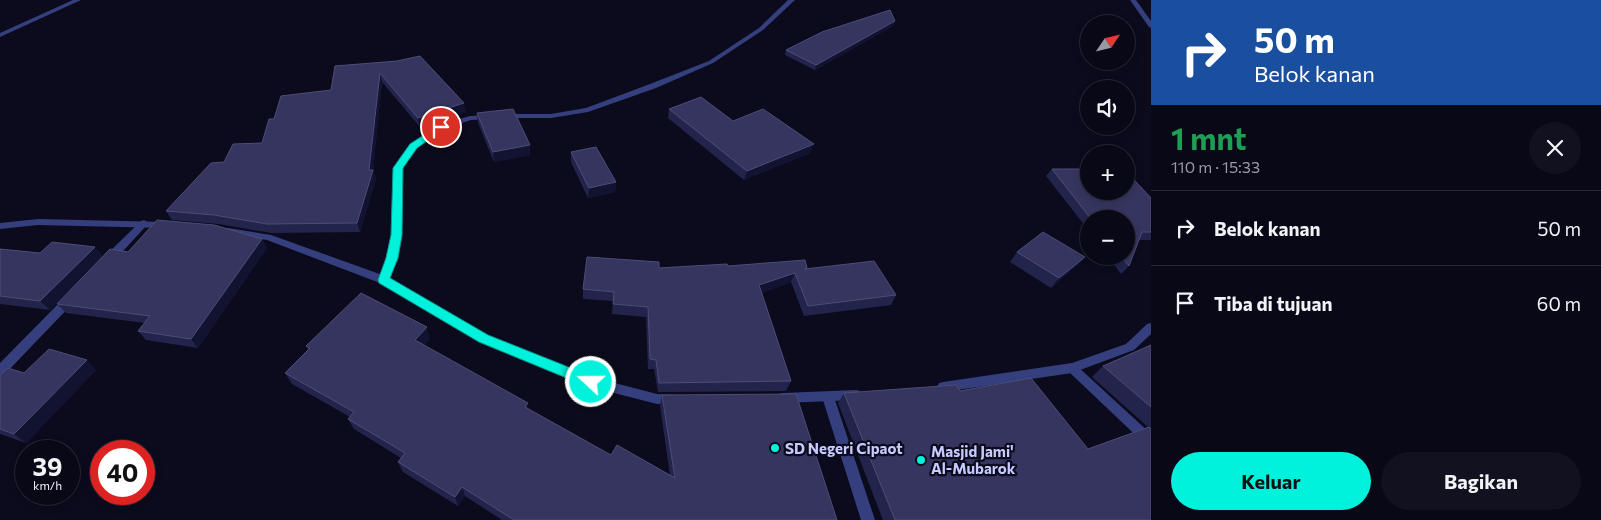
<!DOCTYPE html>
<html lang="id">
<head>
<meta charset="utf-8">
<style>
	:root { --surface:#080816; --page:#11111f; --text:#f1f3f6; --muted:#989aa1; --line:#292935; --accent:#00f1dc }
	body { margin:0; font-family:Commissioner,sans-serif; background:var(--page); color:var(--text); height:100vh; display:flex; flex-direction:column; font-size:19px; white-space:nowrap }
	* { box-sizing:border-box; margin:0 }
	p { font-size:16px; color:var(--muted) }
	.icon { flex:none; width:28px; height:28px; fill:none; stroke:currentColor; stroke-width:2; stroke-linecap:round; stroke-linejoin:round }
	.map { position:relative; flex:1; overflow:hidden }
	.panel { display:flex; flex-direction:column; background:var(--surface); width:450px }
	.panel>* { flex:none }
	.banner { background:#1a4fa0; color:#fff; overflow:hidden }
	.needle { width:32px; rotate:55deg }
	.controls { position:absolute; left:1080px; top:15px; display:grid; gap:10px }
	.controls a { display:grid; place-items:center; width:55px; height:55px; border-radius:50%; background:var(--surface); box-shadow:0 2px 8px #0003,0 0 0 1px var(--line); font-size:25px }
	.speed { position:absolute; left:15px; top:440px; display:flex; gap:10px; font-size:25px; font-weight:700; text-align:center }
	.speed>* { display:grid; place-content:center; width:65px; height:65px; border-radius:50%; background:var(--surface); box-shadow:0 2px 8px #0003,0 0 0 1px var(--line); line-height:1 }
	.speed small { font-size:12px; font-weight:400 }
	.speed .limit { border:8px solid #d22; background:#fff; color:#111 }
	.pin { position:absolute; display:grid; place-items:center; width:42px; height:42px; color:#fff; margin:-21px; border:2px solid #fff; border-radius:50%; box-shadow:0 1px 5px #0007 }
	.me { position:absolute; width:55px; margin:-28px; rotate:291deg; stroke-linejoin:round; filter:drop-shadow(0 0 4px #0008) }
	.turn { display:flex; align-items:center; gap:18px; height:105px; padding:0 20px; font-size:22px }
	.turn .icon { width:65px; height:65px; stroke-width:2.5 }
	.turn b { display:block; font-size:35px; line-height:42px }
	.round { display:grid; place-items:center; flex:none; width:52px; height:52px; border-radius:26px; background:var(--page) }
	.summary { display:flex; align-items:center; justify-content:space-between; height:85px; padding:0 20px }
	h1 { font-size:30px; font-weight:700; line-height:38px; color:#1e9e55 }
	.action { display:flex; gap:10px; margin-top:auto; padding:10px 20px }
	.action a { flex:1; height:58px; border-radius:30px; background:var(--accent); color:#111; font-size:20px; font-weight:700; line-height:58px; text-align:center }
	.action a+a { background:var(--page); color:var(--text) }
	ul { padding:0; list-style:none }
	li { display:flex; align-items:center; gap:15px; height:75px; padding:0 20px; border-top:1px solid var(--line) }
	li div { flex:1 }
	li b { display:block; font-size:19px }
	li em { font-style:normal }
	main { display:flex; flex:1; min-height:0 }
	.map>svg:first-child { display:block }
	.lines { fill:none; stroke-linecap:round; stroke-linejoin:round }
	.minor { fill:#353f7d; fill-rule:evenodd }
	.tertiary { fill:#353f7d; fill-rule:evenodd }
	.wall { fill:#23244c }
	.shaded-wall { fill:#121231 }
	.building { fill:#35355f; stroke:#4c4d78 }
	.route { fill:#00f1dc; stroke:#009d8f }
	.poi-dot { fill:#00f1dc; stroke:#0b0b1d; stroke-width:2 }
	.labels { text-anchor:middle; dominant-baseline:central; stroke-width:4.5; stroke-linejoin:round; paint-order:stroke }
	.near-poi-label { font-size:15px; font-weight:bold; fill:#c6caff; stroke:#0b0b1d; text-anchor:start }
</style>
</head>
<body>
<main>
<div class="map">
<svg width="1151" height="520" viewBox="0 0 1151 520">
	<rect width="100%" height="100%" fill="#0b0b1d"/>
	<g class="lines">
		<path class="minor" d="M73,0H81L0,37V33Z
			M788,0H795L763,30L713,63L656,88L588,112L551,118H503L499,116L503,114H551L586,108L650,84L709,61L759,28Z
			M489,115L493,117L492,119L471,120L444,129L416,148L402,168V235L397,258L389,280L388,283H380L379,280L387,258L392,235L395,166L410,144L438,125L470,116Z
			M144,220L149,223L147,225L112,263H104L103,260L104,257L141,221Z
			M70,295L74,296L75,299L74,302L4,375L0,376V363L66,296Z
			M1072,363L1076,365L1151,434V448L1147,446L1068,371L1066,368L1068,365Z
			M828,392L832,393L834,397L875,520H861L822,397L824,393Z"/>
		<path class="tertiary" d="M1130,0H1136L1151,21V28L1149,27Z
			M38,219L166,222L171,225L166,228L38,225L0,229V223Z
			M228,228L271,235L388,277L488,336L592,377L657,394L678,395L680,399L678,403L657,404L587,386L480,342L380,283L267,240L225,233L223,231L225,229Z
			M1151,323V334L1134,350L1072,373L943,392L939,391L937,387L939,383L943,382L1072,363L1126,344L1147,324Z
			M856,390L860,391L862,395L860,399L856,400L783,403L779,402L777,398L779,394L783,393Z"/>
	</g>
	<path class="wall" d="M895,21L893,26L815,70L785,55L786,50Z
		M397,61L466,112L420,127L382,82L373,170L376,179L360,232L271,233L219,224L172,220L166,211L224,162L262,143L274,119L331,90Z
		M669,109L733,121L810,153L744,180L668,118Z
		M477,113L530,145V155L494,162L478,123Z
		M571,152L616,182L615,192L588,198L571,162Z
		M1052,169L1151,198V240H1139L1129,266L1121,274L1108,256H1126V219H1089V231L1046,176Z
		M262,239L267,248L198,348L146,340L138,331L145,323L66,313L57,304L128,252Z
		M95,247L103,257L50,310L0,304V249L40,253Z
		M1017,252L1085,257L1076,266L1051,288L1010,262Z
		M728,266L807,269L896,295L891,305L804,316L791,282L762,293L791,381L786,391L658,392L654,369H648L646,317L612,314L613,301L583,299V289L659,268Z
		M430,338L424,345L529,410L611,455L670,475L660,406L662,395L837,520H502L465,496L458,506L403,472L398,462L401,458L354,429L348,419L350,417L292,384L285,373L308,350L306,346Z
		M1151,345V520H883L838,403L844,393L960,391L1088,449L1148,427L1092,377L1103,366Z
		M96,370L26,443L0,434V375L24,373Z"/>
	<path class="shaded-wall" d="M895,21L893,26L815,70L816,65Z
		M380,73L382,82L373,171V170L376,179L360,232L357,223L369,170Z
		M464,103L466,112L420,127L418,118Z
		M814,144L810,153L744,180L747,171Z
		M530,145V155L494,162L493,152Z
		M616,182L615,192L588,198L589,188Z
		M262,239L267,248L198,348L191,339Z
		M95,247L103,257L50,310L40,301Z
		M1085,257L1076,266L1051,288L1059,278Z
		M795,273L791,282L756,295L759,285Z
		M427,327L430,338L418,351L415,340Z
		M87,360L96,370L26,443L14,434Z
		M528,403L529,413L525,407Z
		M462,487L465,496L458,506L455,497Z"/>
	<path class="building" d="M890,10L895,21L816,65L786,50L822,32Z
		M420,56L464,103L418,118L380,73L369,170H373L357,223L267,224L214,215L166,211L211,163L224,162L233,144L262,143L269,119H274L281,96L331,90L335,66L397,61Z
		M701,97L733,121L763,109L814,144L747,171L669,109Z
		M513,109L530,145L493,152L477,113Z
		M596,147L616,182L589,188L571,152Z
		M1052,169H1089V191H1126V171L1151,198V232H1142L1129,266L1121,256H1126V219H1091Z
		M157,220L214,225L262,239L191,339L138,331L150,316L57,304L110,249L128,252Z
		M1043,232L1085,257L1059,278L1017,252Z
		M52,242L95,247L40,301L0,296V249L40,253Z
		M587,257L659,262V268L727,264L728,266L805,260L807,268L805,269L874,261L896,295L808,306L795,273L759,285L791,381L659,383L656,360L650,359L648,307L613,304L614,292L583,289Z
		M361,293L427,327L415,340L528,403L525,407L611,455L617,445L675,478L662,395L796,394L837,520H514L462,487L455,497L398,462L405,453L348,419L354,412L285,373L310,348L306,346Z
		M1151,345V407L1103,366Z
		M49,349L87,360L14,434L0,429V375L8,368L24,373Z
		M1031,378L1088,449L1149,427L1151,429V520H895L844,393L956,385L960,391Z"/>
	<path class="route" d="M441,124L446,127L444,129L417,148L403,168L402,235L398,258L390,278L488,335L596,378L598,382L596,386L591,388L586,386L479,342L379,283L378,280L386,258L391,235L393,168L410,144Z"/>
	<g class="poi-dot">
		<circle cx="775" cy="448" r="5"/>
		<circle cx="921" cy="460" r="5"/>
	</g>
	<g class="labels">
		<g class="near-poi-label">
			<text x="785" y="448">SD Negeri Cipaot</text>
			<text x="931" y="451">Masjid Jami'<tspan x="931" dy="17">Al-Mubarok</tspan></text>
		</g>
	</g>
</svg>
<div class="controls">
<a><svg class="needle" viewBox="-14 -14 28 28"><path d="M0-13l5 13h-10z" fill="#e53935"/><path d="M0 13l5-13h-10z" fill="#989aa1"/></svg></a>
<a><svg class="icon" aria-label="sound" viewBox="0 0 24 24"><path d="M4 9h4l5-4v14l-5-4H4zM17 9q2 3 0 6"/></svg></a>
<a>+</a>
<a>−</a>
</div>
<div class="speed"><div>39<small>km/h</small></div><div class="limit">40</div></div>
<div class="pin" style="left:441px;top:127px;background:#d93025"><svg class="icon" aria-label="arrive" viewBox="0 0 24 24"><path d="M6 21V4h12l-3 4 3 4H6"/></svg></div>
<svg class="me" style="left:591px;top:382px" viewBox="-20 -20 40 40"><circle r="17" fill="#00f1dc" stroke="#fff" stroke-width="3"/><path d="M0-11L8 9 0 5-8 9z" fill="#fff"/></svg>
</div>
<section class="panel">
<div class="banner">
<div class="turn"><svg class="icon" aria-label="right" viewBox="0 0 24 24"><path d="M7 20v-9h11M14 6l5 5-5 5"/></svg><div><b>50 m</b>Belok kanan</div></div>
</div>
<div class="summary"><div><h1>1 mnt</h1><p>110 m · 15:33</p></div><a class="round"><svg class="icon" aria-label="close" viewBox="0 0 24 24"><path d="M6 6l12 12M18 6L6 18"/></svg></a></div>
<ul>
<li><svg class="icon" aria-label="right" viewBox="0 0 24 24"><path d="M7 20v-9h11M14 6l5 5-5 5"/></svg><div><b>Belok kanan</b></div><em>50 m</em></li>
<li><svg class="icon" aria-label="arrive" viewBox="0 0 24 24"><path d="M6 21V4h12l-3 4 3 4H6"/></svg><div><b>Tiba di tujuan</b></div><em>60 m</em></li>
</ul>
<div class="action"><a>Keluar</a><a>Bagikan</a></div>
</section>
</main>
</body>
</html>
